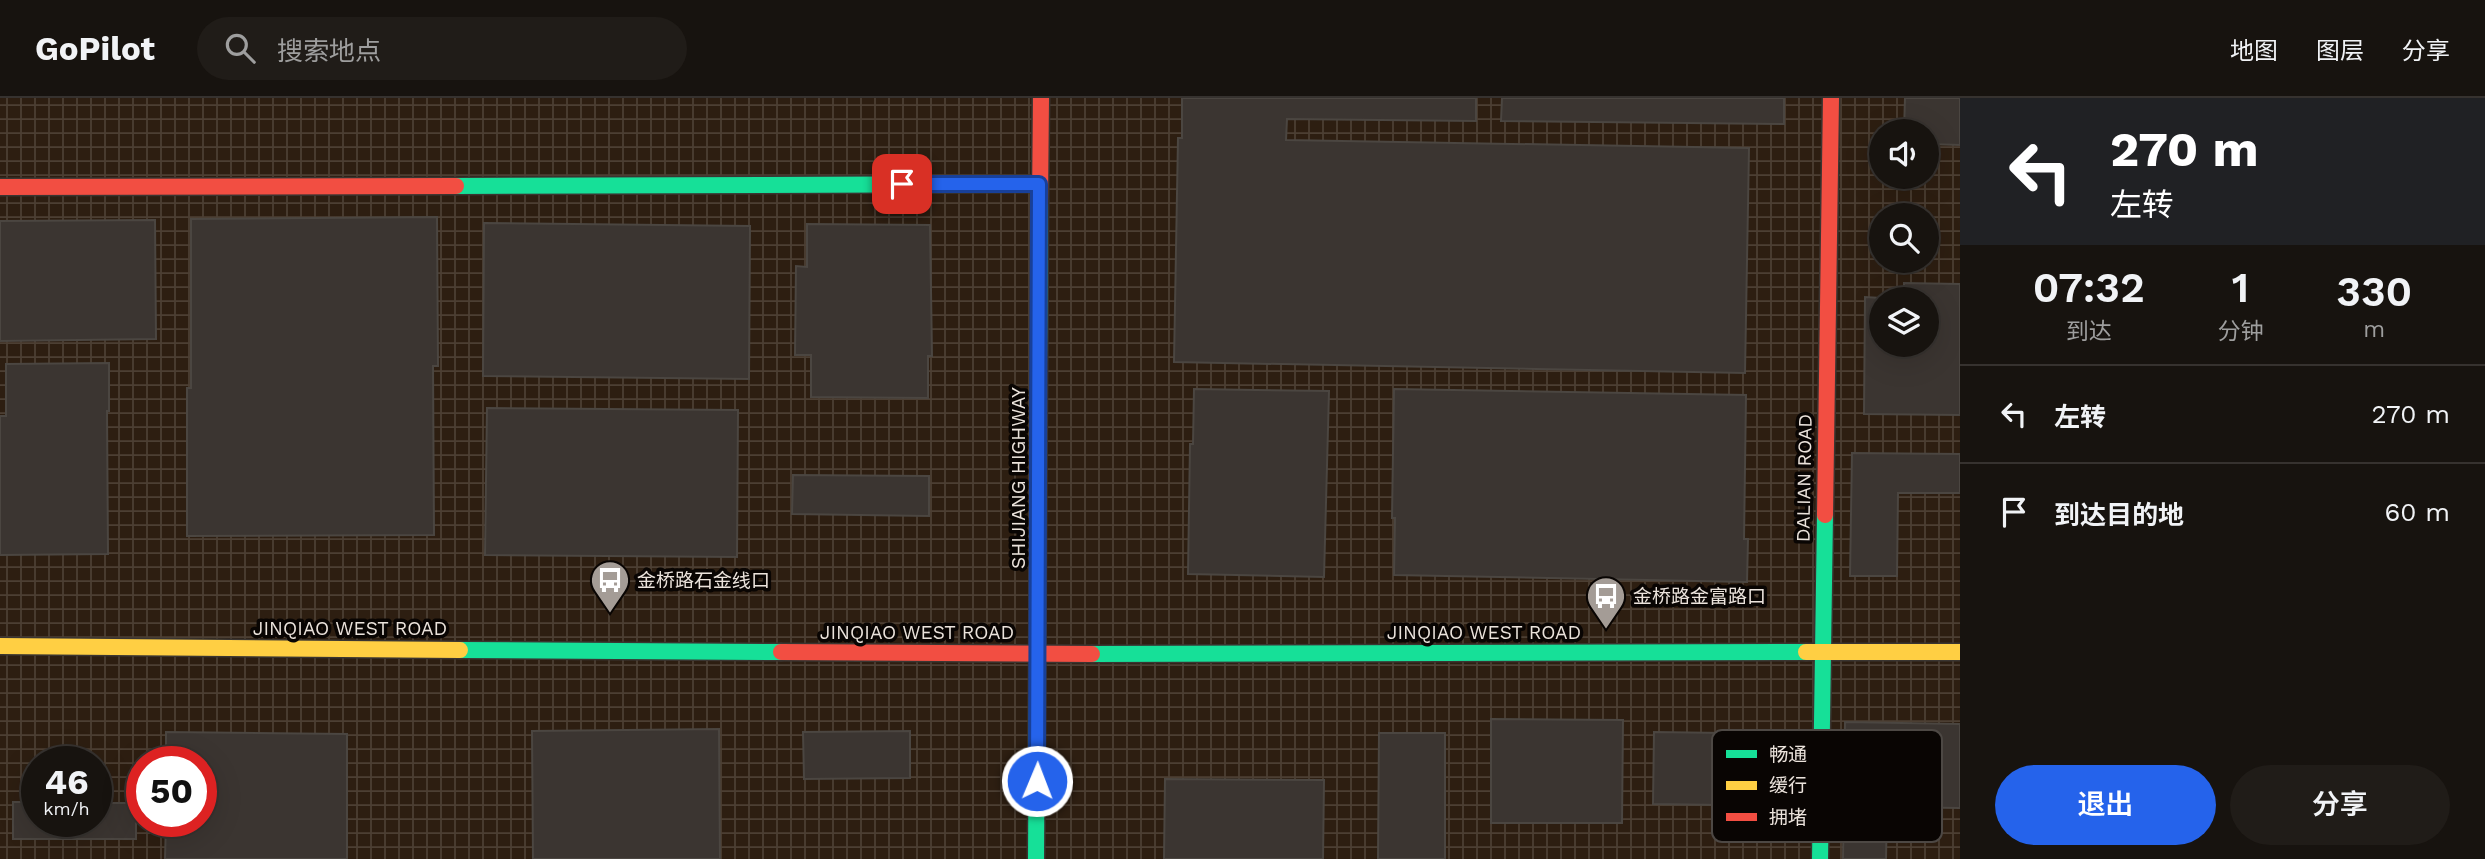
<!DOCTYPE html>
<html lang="zh">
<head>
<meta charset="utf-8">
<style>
	:root { --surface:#17130f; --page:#201c18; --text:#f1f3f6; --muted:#9e9e9e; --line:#36322f; --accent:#2563eb }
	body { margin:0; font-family:"Work Sans","Noto Sans SC",sans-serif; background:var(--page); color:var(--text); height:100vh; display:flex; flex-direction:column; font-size:26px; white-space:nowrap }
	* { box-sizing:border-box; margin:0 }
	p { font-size:23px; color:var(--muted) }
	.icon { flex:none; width:38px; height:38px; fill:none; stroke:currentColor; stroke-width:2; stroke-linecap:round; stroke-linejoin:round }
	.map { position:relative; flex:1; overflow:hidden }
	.drawer { display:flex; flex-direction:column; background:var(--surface); width:525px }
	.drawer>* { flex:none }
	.banner { background:#202124; color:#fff; overflow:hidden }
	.buttons { position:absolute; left:1869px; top:21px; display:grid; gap:14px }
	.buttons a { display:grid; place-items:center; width:70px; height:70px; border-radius:50%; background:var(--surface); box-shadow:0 7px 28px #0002,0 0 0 2px var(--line); font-size:35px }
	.speed { position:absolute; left:21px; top:648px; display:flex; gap:14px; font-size:35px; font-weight:700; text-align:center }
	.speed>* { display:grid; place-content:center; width:91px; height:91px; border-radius:50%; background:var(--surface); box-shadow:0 7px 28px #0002,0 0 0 2px var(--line); line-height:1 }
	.speed small { font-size:18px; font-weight:400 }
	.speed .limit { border:10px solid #d22; background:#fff; color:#111 }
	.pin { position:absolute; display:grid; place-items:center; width:60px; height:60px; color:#fff; margin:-30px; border-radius:14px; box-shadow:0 4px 10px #0006 }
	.me { position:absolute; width:77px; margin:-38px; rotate:1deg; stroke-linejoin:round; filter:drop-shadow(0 0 5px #0008) }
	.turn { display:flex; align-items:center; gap:24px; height:147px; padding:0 35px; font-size:32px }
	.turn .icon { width:91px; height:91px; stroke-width:2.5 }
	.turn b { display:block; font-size:49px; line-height:60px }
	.eta { display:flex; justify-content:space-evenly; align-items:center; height:119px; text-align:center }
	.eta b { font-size:42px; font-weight:600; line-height:49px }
	.button { display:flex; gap:14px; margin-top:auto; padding:14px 35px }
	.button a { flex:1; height:80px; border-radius:42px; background:var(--accent); color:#fff; font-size:28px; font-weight:600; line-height:80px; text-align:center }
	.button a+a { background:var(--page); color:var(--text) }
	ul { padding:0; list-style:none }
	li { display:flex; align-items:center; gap:21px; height:98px; padding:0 35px; border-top:2px solid var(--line) }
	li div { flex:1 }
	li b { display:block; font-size:26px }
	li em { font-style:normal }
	header { display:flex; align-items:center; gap:42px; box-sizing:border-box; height:98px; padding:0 35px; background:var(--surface); border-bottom:2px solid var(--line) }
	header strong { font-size:33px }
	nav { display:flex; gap:38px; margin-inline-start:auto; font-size:24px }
	.search { width:490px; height:63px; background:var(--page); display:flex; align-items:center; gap:18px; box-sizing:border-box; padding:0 24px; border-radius:38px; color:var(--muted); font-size:26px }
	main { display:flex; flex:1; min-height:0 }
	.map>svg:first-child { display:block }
	.industrial { fill:url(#industrial-grid); fill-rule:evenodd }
	.building { fill:#3b3531; stroke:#4b4641; stroke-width:2 }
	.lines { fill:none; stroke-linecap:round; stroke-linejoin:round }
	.fast-casing { stroke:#3a3531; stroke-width:19 }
	.slow-casing { stroke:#3a3531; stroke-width:19 }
	.jam-casing { stroke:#3a3531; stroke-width:19 }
	.fast { stroke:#16e098; stroke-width:16 }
	.slow { stroke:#ffcf43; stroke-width:16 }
	.jam { stroke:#f24e42; stroke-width:16 }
	.route-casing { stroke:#184099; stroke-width:18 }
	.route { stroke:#2563eb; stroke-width:12 }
	.labels { text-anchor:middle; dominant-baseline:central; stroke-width:7; stroke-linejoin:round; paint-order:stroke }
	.street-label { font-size:19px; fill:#ebe3dc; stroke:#090503 }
	.poi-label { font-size:19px; fill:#ebe3dc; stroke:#090503; text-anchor:start }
	.key { fill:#090503; stroke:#4d4844; stroke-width:2 }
	.key-label { font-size:19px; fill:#ebe3dc }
</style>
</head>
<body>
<header>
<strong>GoPilot</strong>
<div class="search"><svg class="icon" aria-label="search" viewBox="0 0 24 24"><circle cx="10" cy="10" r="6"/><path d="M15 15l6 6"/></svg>搜索地点</div>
<nav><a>地图</a><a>图层</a><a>分享</a></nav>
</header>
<main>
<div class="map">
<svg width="1960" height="761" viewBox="0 0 1960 761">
	<defs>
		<pattern id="industrial-grid" width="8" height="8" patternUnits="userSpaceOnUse" patternTransform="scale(1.75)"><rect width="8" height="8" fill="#2d1e11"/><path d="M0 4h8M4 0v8" fill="none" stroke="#4c3f33"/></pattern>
	</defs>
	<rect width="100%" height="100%" fill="#1f1914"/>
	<path class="industrial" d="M0,0H1960V761H0ZM1881,33H1927V79H1881ZM1881,117H1927V163H1881ZM1881,201H1927V247H1881ZM37,663H96V723H37ZM142,663H201V723H142Z"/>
	<path class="building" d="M1182,0H1476V23L1287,21L1286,42L1749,50L1745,275L1174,264L1178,40H1182Z
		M1502,0H1784V26L1501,23Z
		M1905,0H1960V47L1927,46V33H1904Z
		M437,119L438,268H433L434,437L187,438V290H191V121Z
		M155,122L156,241L0,243V123Z
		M484,125L750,128L749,281L483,278Z
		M807,126L930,127L932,258H928V300L811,299V257H795L796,168L807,169Z
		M1904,185L1960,186V317L1864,316L1865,199L1881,200V247H1927V201H1904Z
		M109,265V313H107L108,456L0,457V318H6V266Z
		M1194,291L1329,293L1324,479L1188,476L1190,346H1193Z
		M1394,291L1746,297L1744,441H1748L1747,484L1394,477L1395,420H1392Z
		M487,310L738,312L737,459L485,457Z
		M1852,355L1960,356V395H1898L1897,478H1850Z
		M793,377L929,378V418L792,416Z
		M1491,621L1623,622L1622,725H1491Z
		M1845,624L1960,626V710L1887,709L1886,761H1843Z
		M719,631L720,761H533L532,633Z
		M910,633V680L804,681L803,634Z
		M166,634L347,636V761H165L166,723H201V663H166Z
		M1654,634L1724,635L1723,707L1653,706Z
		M1379,635H1445V761H1378Z
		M1165,681L1324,682L1323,761H1164Z
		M13,704H37V723H96V705H136V741H13Z"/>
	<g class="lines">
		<g class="fast-casing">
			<path id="fast" d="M456,88L1039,86
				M460,552L781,554
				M1092,556L1806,554
				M1036,761L1040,103
				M1820,761L1825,417"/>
		</g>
		<g class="slow-casing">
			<path id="slow" d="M0,548L460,552
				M1806,554H1960"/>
		</g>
		<g class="jam-casing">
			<path id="jam" d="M0,89L456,88
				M1040,103L1041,0
				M1825,417L1831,0
				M781,554L1092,556"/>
		</g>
		<use href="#fast" class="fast"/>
		<use href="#slow" class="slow"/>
		<use href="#jam" class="jam"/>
	</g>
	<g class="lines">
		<g class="route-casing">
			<path id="route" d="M902,86H1039L1037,683"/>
		</g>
		<use href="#route" class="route"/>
	</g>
	<defs>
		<g id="bus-pin" transform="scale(2.0125)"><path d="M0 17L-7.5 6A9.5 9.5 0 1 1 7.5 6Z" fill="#a49c96" stroke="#090503"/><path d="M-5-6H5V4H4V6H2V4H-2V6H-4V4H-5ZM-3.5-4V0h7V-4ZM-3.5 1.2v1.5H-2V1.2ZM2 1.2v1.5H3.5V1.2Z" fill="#fff"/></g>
	</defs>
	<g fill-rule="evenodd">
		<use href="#bus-pin" x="610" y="482"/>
		<use href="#bus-pin" x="1606" y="498"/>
	</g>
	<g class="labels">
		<g class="street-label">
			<text transform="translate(1018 380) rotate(-90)">SHIJIANG HIGHWAY</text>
			<text transform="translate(1804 380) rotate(-89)">DALIAN ROAD</text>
			<text x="350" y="530">JINQIAO WEST ROAD</text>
			<text x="917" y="534">JINQIAO WEST ROAD</text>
			<text x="1484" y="534">JINQIAO WEST ROAD</text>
		</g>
		<g class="poi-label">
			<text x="637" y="482">金桥路石金线口</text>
			<text x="1633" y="498">金桥路金富路口</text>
		</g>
	</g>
	<rect x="1712" y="632" width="230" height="112" rx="10" class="key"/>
	<rect x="1726" y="652" width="31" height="8" fill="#16e098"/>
	<rect x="1726" y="683" width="31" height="9" fill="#ffcf43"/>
	<rect x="1726" y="715" width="31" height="8" fill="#f24e42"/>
	<g class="key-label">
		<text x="1769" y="663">畅通</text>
		<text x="1769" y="694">缓行</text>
		<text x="1769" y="726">拥堵</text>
	</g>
</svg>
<div class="buttons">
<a><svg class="icon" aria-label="sound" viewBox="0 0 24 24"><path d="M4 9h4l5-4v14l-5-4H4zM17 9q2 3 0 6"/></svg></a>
<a><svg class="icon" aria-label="search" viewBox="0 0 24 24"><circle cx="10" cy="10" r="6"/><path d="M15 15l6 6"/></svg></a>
<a><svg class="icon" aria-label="layers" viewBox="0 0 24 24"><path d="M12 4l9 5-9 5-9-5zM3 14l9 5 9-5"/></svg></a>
</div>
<div class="speed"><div>46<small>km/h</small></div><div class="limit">50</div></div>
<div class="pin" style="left:902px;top:86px;background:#d93025"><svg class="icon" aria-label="arrive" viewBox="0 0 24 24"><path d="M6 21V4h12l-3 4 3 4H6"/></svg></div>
<svg class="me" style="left:1037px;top:683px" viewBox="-20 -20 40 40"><circle r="17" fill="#2563eb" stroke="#fff" stroke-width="3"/><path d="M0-11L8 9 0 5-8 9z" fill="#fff"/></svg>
</div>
<section class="drawer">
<div class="banner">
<div class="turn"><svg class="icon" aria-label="left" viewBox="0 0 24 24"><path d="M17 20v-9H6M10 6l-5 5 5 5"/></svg><div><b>270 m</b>左转</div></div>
</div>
<div class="eta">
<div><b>07:32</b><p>到达</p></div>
<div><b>1</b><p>分钟</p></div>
<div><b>330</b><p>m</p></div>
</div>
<ul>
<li><svg class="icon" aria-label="left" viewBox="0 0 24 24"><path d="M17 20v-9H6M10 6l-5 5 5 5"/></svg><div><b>左转</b></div><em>270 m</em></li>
<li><svg class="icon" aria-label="arrive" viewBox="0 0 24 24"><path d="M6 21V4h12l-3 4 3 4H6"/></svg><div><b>到达目的地</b></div><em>60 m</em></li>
</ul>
<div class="button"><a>退出</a><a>分享</a></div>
</section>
</main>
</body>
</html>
